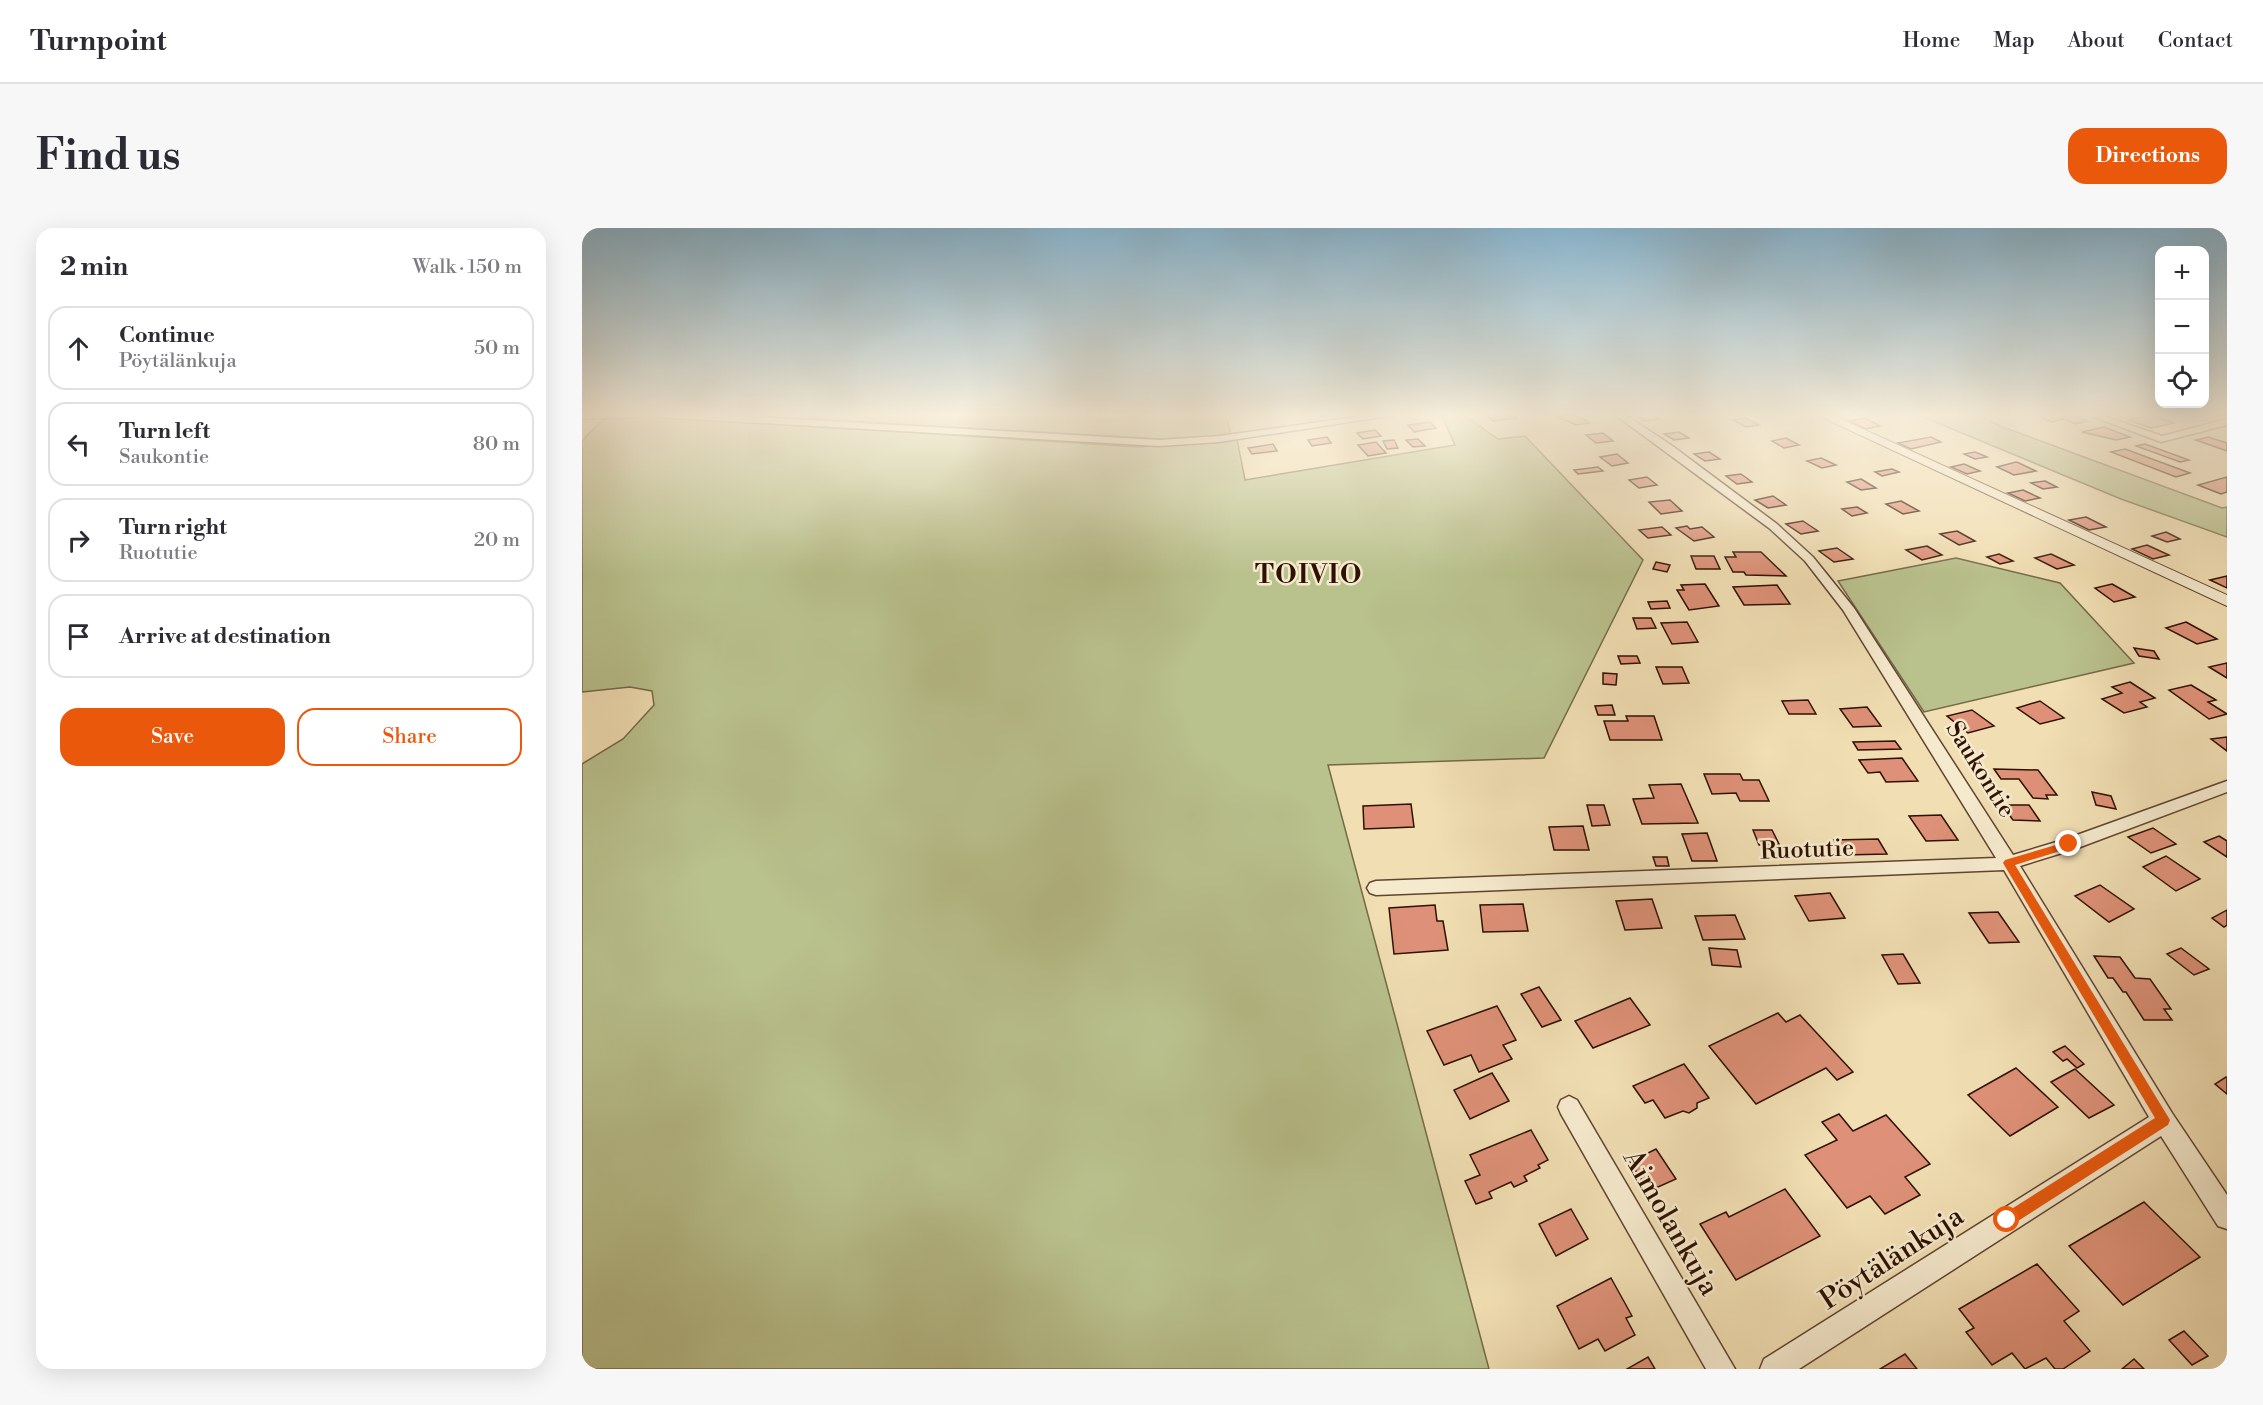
<!DOCTYPE html>
<meta charset="utf-8">
<style>
:root{--surface:#fff;--page:#f7f7f7;--text:#2b2b33;--muted:#7c7c81;--line:#e1e1e2;--accent:#ea580c}
body{margin:0;font-family:"Libre Bodoni",serif;background:var(--page);color:var(--text)}
.controls{position:absolute;right:18px;top:18px;display:grid;overflow:hidden;border-radius:12px;box-shadow:0 6px 24px #0002}
.controls button{width:54px;height:54px;display:grid;place-items:center;padding:0;border:0;border-bottom:2px solid var(--line);background:var(--surface);color:var(--text);font:30px sans-serif}
.stop{position:absolute;width:18px;height:18px;margin:-14px;border:4px solid #ea580c;border-radius:50%;background:#fff}
.stop.end{background:#ea580c;border-color:#fff;box-shadow:0 2px 6px #0008}
.list{margin:0;padding:0;list-style:none}
h2{display:flex;justify-content:space-between;align-items:center;height:78px;margin:0;padding:0 24px;font-size:26px}
h2 small{font-size:20px;font-weight:400;color:var(--muted)}
.list li{display:grid;grid-template-columns:39px 1fr auto;gap:18px;align-items:center;box-sizing:border-box;height:84px;margin:0 12px 12px;padding:0 12px;border:2px solid var(--line);border-radius:18px}
.list b{display:block;font-size:22px;white-space:nowrap}
.list p{margin:0;font-size:20px;white-space:nowrap;color:var(--muted)}
.list em{font-size:20px;font-style:normal;color:var(--muted)}
.actions{display:flex;gap:12px;padding:18px 24px}
.actions a{flex:1;padding:14px 0;border:2px solid var(--accent);border-radius:18px;text-align:center;font-size:21px;color:var(--accent)}
.actions .main{background:var(--accent);color:#fff}
.icon{flex:none;width:33px;height:33px;fill:none;stroke:currentColor;stroke-width:2;stroke-linecap:round;stroke-linejoin:round}
.map{position:relative;flex:none;width:1645px;height:1141px;overflow:hidden;border-radius:18px}
header{display:flex;align-items:center;gap:36px;box-sizing:border-box;height:84px;padding:0 30px;background:var(--surface);border-bottom:2px solid var(--line)}
header strong{font-size:28px}
nav{display:flex;gap:33px;margin-inline-start:auto;font-size:21px}
.intro{display:flex;align-items:center;justify-content:space-between;box-sizing:border-box;height:144px;padding:0 36px}
h1{margin:0;font-size:42px}
.button{padding:15px 27px;border-radius:18px;background:var(--accent);color:#fff;font-size:21px;font-weight:700}
main{display:flex;gap:36px;padding:0 36px}
aside{flex:1;background:var(--surface);border-radius:18px;box-shadow:0 6px 24px #0002}
.map>svg:first-child{display:block}
.green{fill:#b9c18d;stroke:#746947;stroke-width:1.5}
.building{fill:#de9178;stroke:#2e1101;stroke-width:1.5}
.lines{fill:none;stroke-linecap:round;stroke-linejoin:round}
.minor-casing{stroke:#5f442e;stroke-width:3}
.tertiary-casing{stroke:#5f442e;stroke-width:2}
.minor{fill:#f6eace;fill-rule:evenodd}
.tertiary{fill:#f6eace;fill-rule:evenodd}
.route{fill:#ea580c}
.labels{text-anchor:middle;stroke-width:5;stroke-linejoin:round;paint-order:stroke}
.street-label{font-size:24px;fill:#2e1101;stroke:#f6eace}
.far-district-label{font-size:26px;font-weight:bold;letter-spacing:1.5px;fill:#2e1101;stroke:#f6eace}
.near-street-label{font-size:28px;fill:#2e1101;stroke:#f6eace}
</style>
<header>
<strong>Turnpoint</strong>
<nav><a>Home</a><a>Map</a><a>About</a><a>Contact</a></nav>
</header>
<div class="intro"><h1>Find us</h1><a class="button">Directions</a></div>
<main>
<aside>
<h2>2 min<small>Walk · 150 m</small></h2>
<ul class="list">
<li><svg class="icon" aria-label="ahead" viewBox="0 0 24 24"><path d="M12 20V5M6 11l6-6 6 6"/></svg><div><b>Continue</b><p>Pöytälänkuja</p></div><em>50 m</em></li>
<li><svg class="icon" aria-label="left" viewBox="0 0 24 24"><path d="M17 20v-9H6M10 6l-5 5 5 5"/></svg><div><b>Turn left</b><p>Saukontie</p></div><em>80 m</em></li>
<li><svg class="icon" aria-label="right" viewBox="0 0 24 24"><path d="M7 20v-9h11M14 6l5 5-5 5"/></svg><div><b>Turn right</b><p>Ruotutie</p></div><em>20 m</em></li>
<li><svg class="icon" aria-label="arrive" viewBox="0 0 24 24"><path d="M6 21V4h12l-3 4 3 4H6"/></svg><div><b>Arrive at destination</b></div></li>
</ul>
<div class="actions"><a class="main">Save</a><a>Share</a></div>
</aside>
<div class="map">
<svg width="1645" height="1141" viewBox="0 0 1645 1141">
<rect width="100%" height="100%" fill="#f1deb3"/>
<filter id="stains"><feTurbulence type="fractalNoise" baseFrequency=".00333" numOctaves="4"/><feColorMatrix values="0 0 0 0 .2 0 0 0 0 .09 0 0 0 0 .02 0 0 0 .5 -.17"/></filter>
<radialGradient id="worn" r=".72"><stop offset=".6" stop-color="#630" stop-opacity="0"/><stop offset="1" stop-color="#630" stop-opacity=".3"/></radialGradient>
<!-- green -->
<g class="green">
<path d="M136,186H644L649,208L579,211Z"/>
<path d="M859,186H880L916,211L943,208L1061,332L962,530L746,537L907,1141H0V536L41,511L72,477L70,463L48,459L0,464V214C26,181 30,189 70,188L557,219L655,211L663,252L873,217Z"/>
<path d="M1334,186H1394L1418,198L1640,280L1645,279V309L1539,271Z"/>
<path d="M1374,330L1478,355L1552,435L1342,484L1256,353Z"/>
</g>
<!-- building -->
<g class="building">
<path d="M903,186H931L935,190L911,193Z"/>
<path d="M1069,186L1077,191L1062,193L1053,187Z"/>
<path d="M1470,186H1489L1506,193L1493,196L1481,191L1470,194L1458,189Z"/>
<path d="M989,187L997,188L1007,195L994,197L975,189Z"/>
<path d="M1569,187L1592,195L1569,200L1546,192Z"/>
<path d="M1163,190L1177,197L1164,199L1151,192Z"/>
<path d="M1283,190L1298,198L1283,201L1267,193Z"/>
<path d="M848,194L854,200L832,204L826,197Z"/>
<path d="M1522,199L1548,209L1534,212L1500,204Z"/>
<path d="M793,202L799,208L781,211L775,205Z"/>
<path d="M1097,204L1107,210L1092,212L1082,206Z"/>
<path d="M1021,205L1031,213L1014,215L1004,207Z"/>
<path d="M745,209L749,215L730,218L726,212Z"/>
<path d="M1349,209L1359,214L1329,221L1316,215Z"/>
<path d="M1626,209L1645,215V223L1614,212Z"/>
<path d="M1204,210L1217,217L1202,220L1190,213Z"/>
<path d="M836,211L843,218L831,219L824,212Z"/>
<path d="M812,212L816,220L805,221L801,213Z"/>
<path d="M794,214L804,225L786,228L776,217Z"/>
<path d="M691,216L695,223L670,226L666,220Z"/>
<path d="M1563,216L1607,232L1598,234L1554,218Z"/>
<path d="M1543,221L1608,245L1594,249L1529,224Z"/>
<path d="M1127,224L1138,231L1123,233L1112,226Z"/>
<path d="M1393,224L1405,229L1393,231L1382,226Z"/>
<path d="M1035,226L1046,235L1030,238L1018,229Z"/>
<path d="M1239,230L1254,237L1240,240L1225,233Z"/>
<path d="M1434,234L1437,235L1454,243L1432,247L1415,239Z"/>
<path d="M1382,236L1398,243L1385,246L1369,239Z"/>
<path d="M1016,239L1021,243L996,246L992,242Z"/>
<path d="M1310,241L1317,244L1300,248L1293,244Z"/>
<path d="M1159,246L1170,254L1155,256L1144,248Z"/>
<path d="M1065,249L1075,257L1057,260L1047,252Z"/>
<path d="M1645,249V264L1639,266L1616,257Z"/>
<path d="M1279,251L1294,260L1279,262L1265,254Z"/>
<path d="M1463,253L1475,259L1461,261L1449,255Z"/>
<path d="M1441,262L1458,270L1443,273L1426,265Z"/>
<path d="M1191,268L1204,277L1186,280L1173,272Z"/>
<path d="M1088,272L1100,283L1079,286L1067,274Z"/>
<path d="M1319,273L1337,283L1321,286L1304,276Z"/>
<path d="M1275,279L1285,285L1270,288L1260,281Z"/>
<path d="M1504,289L1524,299L1507,302L1487,292Z"/>
<path d="M1221,293L1236,303L1219,306L1204,296Z"/>
<path d="M1105,298L1108,301L1120,299L1132,309L1112,313L1094,300Z"/>
<path d="M1080,299L1089,307L1066,310L1057,302Z"/>
<path d="M1375,303L1393,313L1377,317L1358,306Z"/>
<path d="M1584,304L1598,311L1585,314L1570,308Z"/>
<path d="M1565,317L1587,327L1571,331L1550,321Z"/>
<path d="M1345,318L1360,327L1340,332L1324,322Z"/>
<path d="M1255,320L1271,331L1252,334L1237,323Z"/>
<path d="M1151,324H1179L1204,348L1164,347L1162,344H1151L1143,329H1154Z"/>
<path d="M1417,326L1431,333L1418,336L1405,329Z"/>
<path d="M1469,326L1492,337L1475,341L1453,330Z"/>
<path d="M1109,328H1132L1138,341H1114Z"/>
<path d="M1074,334L1088,337L1085,344L1071,341Z"/>
<path d="M1645,348V360L1628,352Z"/>
<path d="M1123,356L1137,378L1107,382L1095,362H1102L1099,357Z"/>
<path d="M1530,356L1553,369L1532,374L1513,360Z"/>
<path d="M1195,357L1208,376L1162,377L1151,359Z"/>
<path d="M1085,373L1088,380L1069,381L1066,374Z"/>
<path d="M1051,390H1069L1074,400L1055,401Z"/>
<path d="M1105,394L1116,414L1090,416L1079,395Z"/>
<path d="M1604,394L1635,411L1615,416L1584,400Z"/>
<path d="M1552,420L1572,423L1577,431L1557,428Z"/>
<path d="M1036,428H1055L1058,435L1039,436Z"/>
<path d="M1645,435V450L1627,439Z"/>
<path d="M1074,439H1100L1107,455L1081,456Z"/>
<path d="M1021,445L1035,446L1034,457L1021,456Z"/>
<path d="M1548,454L1573,470L1558,474L1565,479L1542,485L1520,471L1540,465L1530,459Z"/>
<path d="M1609,457L1634,472L1626,474L1645,486L1627,491L1587,462Z"/>
<path d="M1226,472L1234,486H1207L1200,473Z"/>
<path d="M1458,473L1482,490L1458,496L1435,480Z"/>
<path d="M1030,477L1033,487H1016L1013,478Z"/>
<path d="M1285,479L1299,498L1271,499L1258,481Z"/>
<path d="M1390,482L1412,498L1386,505L1365,488Z"/>
<path d="M1044,488H1072L1080,512H1028L1022,493H1046Z"/>
<path d="M1645,509V523L1629,511Z"/>
<path d="M1313,513L1319,521L1276,522L1271,514Z"/>
<path d="M1320,530L1336,553L1304,554L1298,544L1286,545L1277,532Z"/>
<path d="M1412,541L1456,542L1475,567H1464L1466,571L1451,570L1437,551H1419Z"/>
<path d="M1122,546H1158L1161,552H1177L1187,573H1158L1154,565L1130,566Z"/>
<path d="M1099,556L1116,595L1060,596L1051,571L1072,570L1067,557Z"/>
<path d="M1510,564L1529,568L1534,581L1514,577Z"/>
<path d="M829,576L832,599L782,601L781,578Z"/>
<path d="M1005,577H1022L1028,597L1010,598Z"/>
<path d="M1420,577H1447L1458,593L1431,592Z"/>
<path d="M1359,587L1376,612L1344,613L1327,588Z"/>
<path d="M1001,598L1007,622H972L967,599Z"/>
<path d="M1571,600L1594,616L1569,625L1546,609Z"/>
<path d="M1171,602H1190L1197,616L1177,617Z"/>
<path d="M1125,605L1135,633H1110L1100,606Z"/>
<path d="M1637,608L1645,613V629L1622,614Z"/>
<path d="M1296,611L1305,626L1261,627L1252,612Z"/>
<path d="M1584,628L1618,651L1594,663L1561,639Z"/>
<path d="M1071,629H1085L1087,638H1074Z"/>
<path d="M1518,657L1552,681L1527,694L1493,668Z"/>
<path d="M1248,665L1263,690L1227,693L1213,668Z"/>
<path d="M1070,671L1080,700L1043,702L1034,673Z"/>
<path d="M941,676L946,703L901,704L898,677Z"/>
<path d="M853,677L855,693H861L866,722L812,726L807,680Z"/>
<path d="M1645,682V697L1642,699L1630,690Z"/>
<path d="M1416,684L1437,714L1407,715L1387,685Z"/>
<path d="M1153,687L1163,711L1121,712L1113,688Z"/>
<path d="M1127,720L1155,722L1159,739L1130,737Z"/>
<path d="M1599,720L1627,741L1612,747L1585,726Z"/>
<path d="M1321,726L1338,755L1316,756L1300,727Z"/>
<path d="M1512,728L1538,729L1553,750L1568,751L1589,781H1582L1590,792H1562L1544,764H1541L1531,750H1526Z"/>
<path d="M957,759L979,792L960,799L939,766Z"/>
<path d="M1048,770L1068,797L1011,820L993,793Z"/>
<path d="M915,778L934,812L921,817L930,831L897,844L889,827L862,837L845,803Z"/>
<path d="M1196,785L1204,794L1218,787L1271,844L1255,852L1244,840L1174,876L1127,818Z"/>
<path d="M1483,818L1502,836L1495,840L1485,831L1481,833L1471,824Z"/>
<path d="M1102,836L1127,870L1115,875V880L1107,885L1101,883L1083,890L1071,872L1063,875L1051,858Z"/>
<path d="M1434,840L1476,879L1428,908L1386,867Z"/>
<path d="M1493,841L1532,877L1507,890L1469,854Z"/>
<path d="M910,845L927,873L888,891L872,862Z"/>
<path d="M1644,849L1645,850V866L1633,856Z"/>
<path d="M1257,886L1271,903L1304,887L1348,936L1323,949L1338,967L1303,986L1288,968L1265,980L1223,927L1255,912L1240,894Z"/>
<path d="M949,902L966,932L956,937L958,940L942,948L945,953L932,959L929,954L907,964L910,970L894,976L883,953L898,947L888,927Z"/>
<path d="M1074,921L1094,951L1067,963L1048,934Z"/>
<path d="M1203,961L1238,1008L1154,1052L1118,996L1144,984L1147,989Z"/>
<path d="M1562,974L1618,1029L1541,1077L1487,1018Z"/>
<path d="M989,981L1006,1011L974,1028L957,996Z"/>
<path d="M1455,1036L1497,1083L1482,1093L1508,1123L1481,1141H1473L1464,1130L1443,1141L1430,1125L1410,1137L1384,1104L1392,1100L1377,1081Z"/>
<path d="M1029,1050L1050,1088L1044,1090L1053,1107L1023,1123L1016,1111L997,1121L975,1078Z"/>
<path d="M1602,1103L1626,1128L1610,1137L1587,1112Z"/>
<path d="M1323,1126L1335,1141H1298Z"/>
<path d="M1066,1129L1073,1141H1045Z"/>
<path d="M1552,1131L1562,1141H1540Z"/>
</g>
<g class="lines">
<!-- minor casing -->
<g class="minor-casing">
<g id="minor">
<path d="M0,186H61L57,189L0,191Z"/>
<path d="M72,186H122L577,212L637,208L796,186H819L637,214L577,218L76,189Z"/>
<path d="M1032,186H1042L1089,217L1195,296L1231,329L1272,380L1431,627L1481,612L1645,553V564L1493,621L1438,638L1590,885L1645,967V1001L1636,998L1579,908L1217,1141H1178L1182,1131L1567,889L1422,642L794,667L788,665L785,660L788,655L794,653L1414,630L1261,382L1223,333L1187,300Z"/>
<path d="M1504,186H1516L1580,208L1645,191V197L1579,214Z"/>
<path d="M987,868L995,872L1153,1141H1124L979,886L976,879L979,872Z"/>
</g>
</g>
<!-- tertiary casing -->
<g class="tertiary-casing">
<path id="tertiary" d="M1233,186H1248L1645,367V378Z"/>
</g>
<!-- minor -->
<use href="#minor" class="minor"/>
<!-- tertiary -->
<use href="#tertiary" class="tertiary"/>
</g>
<!-- sky -->
<linearGradient id="sky" x2="0" y2="1"><stop stop-color="#89b7d2"/><stop offset="0.54" stop-color="#f9f0dd"/><stop offset="1" stop-color="#f9f0dd" stop-opacity="0"/></linearGradient>
<rect width="1645" height="346" fill="url(#sky)"/>
<!-- route -->
<path class="route" d="M1487,613L1493,616L1491,619L1433,637L1588,892L1586,897L1425,1000L1420,998L1418,992L1420,987L1573,890L1421,635L1423,632Z"/>
<g class="labels">
<!-- street labels -->
<g class="street-label">
<text transform="translate(1399 541) rotate(58)" y="8">Saukontie</text>
<text transform="translate(1225 621) rotate(-2)" y="8">Ruotutie</text>
</g>
<!-- far-district labels -->
<g class="far-district-label">
<text x="727" y="355">TOIVIO</text>
</g>
<!-- near-street labels -->
<g class="near-street-label">
<text transform="translate(1090 994) rotate(60)" y="10">Aimolankuja</text>
<text transform="translate(1309 1029) rotate(-33)" y="10">Pöytälänkuja</text>
</g>
</g>
<rect width="100%" height="100%" filter="url(#stains)"/>
<rect width="100%" height="100%" fill="url(#worn)"/>
</svg>
<div class="controls">
<button>+</button>
<button>−</button>
<button><svg class="icon" aria-label="locate" viewBox="0 0 24 24"><circle cx="12" cy="12" r="6"/><path d="M12 2v4M12 18v4M2 12h4M18 12h4"/></svg></button>
</div>
<div class="stop" style="left:1425px;top:992px"></div>
<div class="stop end" style="left:1487px;top:616px"></div>
</div>
</main>
